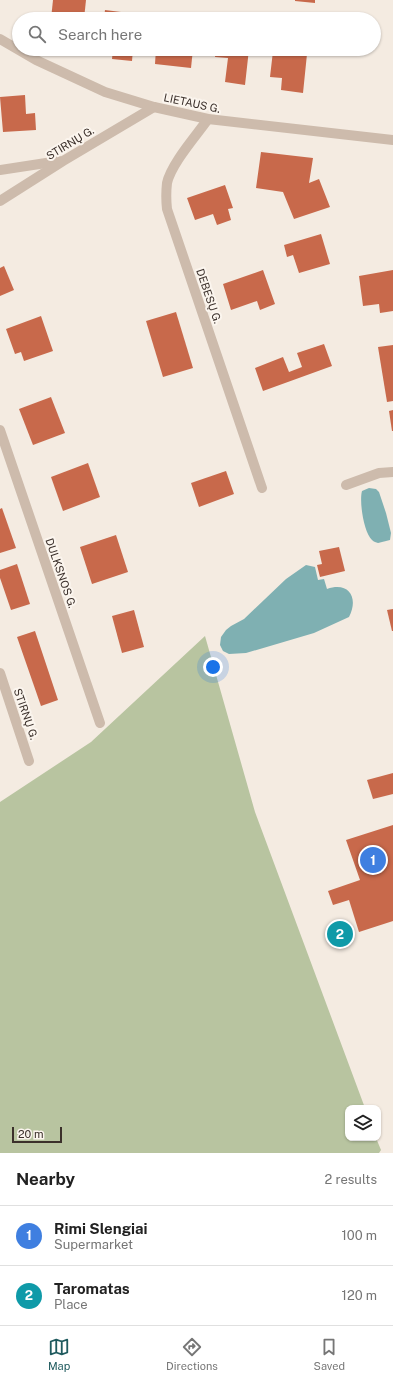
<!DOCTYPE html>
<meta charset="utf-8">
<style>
:root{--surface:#fff;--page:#f6f6f6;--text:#222;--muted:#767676;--line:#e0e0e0;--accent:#1f5a5e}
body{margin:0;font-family:"Public Sans",sans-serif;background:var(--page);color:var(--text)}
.controls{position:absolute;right:12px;bottom:12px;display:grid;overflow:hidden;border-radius:8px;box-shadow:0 1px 3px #0004}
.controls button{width:36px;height:36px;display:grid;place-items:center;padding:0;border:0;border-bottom:1px solid var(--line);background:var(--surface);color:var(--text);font:20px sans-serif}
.scale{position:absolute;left:12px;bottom:10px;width:50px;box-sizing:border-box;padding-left:4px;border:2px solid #3b302b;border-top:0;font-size:11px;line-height:14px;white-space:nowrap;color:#3b302b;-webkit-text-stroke:3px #fbf5ee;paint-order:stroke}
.you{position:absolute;left:213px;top:667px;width:14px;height:14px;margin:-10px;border:3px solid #fff;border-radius:50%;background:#1a73e8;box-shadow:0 0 0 6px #1a73e833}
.badge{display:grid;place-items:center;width:26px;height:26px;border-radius:50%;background:var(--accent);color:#fff;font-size:13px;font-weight:700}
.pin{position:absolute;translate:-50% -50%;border:2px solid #fff;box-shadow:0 1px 4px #0006}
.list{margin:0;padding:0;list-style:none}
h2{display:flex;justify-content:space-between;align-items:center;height:52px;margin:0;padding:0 16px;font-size:17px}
h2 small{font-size:13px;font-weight:400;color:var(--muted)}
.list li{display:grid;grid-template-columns:26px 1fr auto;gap:12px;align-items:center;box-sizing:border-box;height:60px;padding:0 16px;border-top:1px solid var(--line)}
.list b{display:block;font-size:15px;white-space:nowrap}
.list p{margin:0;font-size:13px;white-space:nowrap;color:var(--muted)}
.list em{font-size:13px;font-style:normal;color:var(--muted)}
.icon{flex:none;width:22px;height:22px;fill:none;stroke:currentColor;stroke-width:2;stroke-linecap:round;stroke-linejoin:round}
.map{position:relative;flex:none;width:393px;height:1153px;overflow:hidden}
.search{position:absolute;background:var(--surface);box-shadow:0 1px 3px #0004;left:12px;right:12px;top:12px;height:44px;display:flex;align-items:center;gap:10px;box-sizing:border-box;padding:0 14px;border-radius:22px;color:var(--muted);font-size:15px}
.sheet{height:172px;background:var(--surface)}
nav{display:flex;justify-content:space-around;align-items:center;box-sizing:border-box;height:56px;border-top:1px solid var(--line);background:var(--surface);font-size:11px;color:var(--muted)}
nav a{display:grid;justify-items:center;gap:2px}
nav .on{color:var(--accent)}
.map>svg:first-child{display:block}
.green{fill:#b8c4a0}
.water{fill:#7fb0b2}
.building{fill:#c8694b}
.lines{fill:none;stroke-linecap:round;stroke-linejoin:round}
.minor{stroke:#cdbbac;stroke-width:10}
.labels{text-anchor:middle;stroke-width:4;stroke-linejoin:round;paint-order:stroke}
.street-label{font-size:11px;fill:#3b302b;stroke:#fbf5ee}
</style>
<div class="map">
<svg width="393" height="1153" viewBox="0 0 393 1153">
<rect width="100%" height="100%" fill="#f4ebe1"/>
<!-- green -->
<path class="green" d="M205,636L255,812L365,1108H348V1138H376L381,1150L379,1153H0V802L91,742Z"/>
<!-- water -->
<g class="water">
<path d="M369,488L376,489L379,492L386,513L391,533L390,540L378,543C376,542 374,542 372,540C364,533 359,502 362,491Z"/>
<path d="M306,565L315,567L318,580L324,579L327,589C349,581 359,598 349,617L314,633L246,653L229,654L223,651L220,645L221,637L226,630L231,626L244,619L286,579Z"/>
</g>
<!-- building -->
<g class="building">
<path d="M53,0H86L84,19H51Z"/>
<path d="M295,0H315V3L295,1Z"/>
<path d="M105,10L137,14L136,19H104Z"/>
<path d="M113,49H133L132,61L112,59Z"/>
<path d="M156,49H193L191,68L155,64Z"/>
<path d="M216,49H249L245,85L225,82L228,58L215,57Z"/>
<path d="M273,51L307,54L303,93L281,90L282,78L270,77Z"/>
<path d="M25,95L26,114L35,113L36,130L3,132L0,97Z"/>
<path d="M261,152L313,158L309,183L319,179L330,207L294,219L283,192L256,188Z"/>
<path d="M225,185L233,208L228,209L231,220L217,225L213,214L195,220L187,198Z"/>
<path d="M321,234L330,264L299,273L293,255L287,257L284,245Z"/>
<path d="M4,266L14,290L0,296V268Z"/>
<path d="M263,270L275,304L260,310L257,301L231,310L223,284Z"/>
<path d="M393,270V311L380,313L379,304L363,306L359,276Z"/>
<path d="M176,312L193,368L163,377L146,321Z"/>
<path d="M41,316L53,351L24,361L21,352L15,354L6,329Z"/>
<path d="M324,344L332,366L263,391L255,368L283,357L289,372L302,367L297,353Z"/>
<path d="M393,345V401L387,402L378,347Z"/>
<path d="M51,397L65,433L33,445L19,409Z"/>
<path d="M393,410V431H392L389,411Z"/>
<path d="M88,463L100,497L63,511L51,477Z"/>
<path d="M226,471L234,494L199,507L191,483Z"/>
<path d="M2,508L16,548L0,553V509Z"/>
<path d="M116,535L128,572L92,584L80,547Z"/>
<path d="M339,547L345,571L320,577L317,565L322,564L319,551Z"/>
<path d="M17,564L30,604L11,610L0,578V570Z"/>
<path d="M393,609V631H392L387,610Z"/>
<path d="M134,610L144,647L122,653L112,616Z"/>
<path d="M35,631L58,700L41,706L17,637Z"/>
<path d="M393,773V794L373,799L367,780Z"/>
<path d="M393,825V921L359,932L349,900L333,905L328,891L360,880L346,840Z"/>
<path d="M346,925L350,937L333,943L329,931Z"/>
</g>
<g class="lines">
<!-- minor -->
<g class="minor">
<path d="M0,39L36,60L105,92L154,107L208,119L393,140"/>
<path d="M208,119C196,136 171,164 167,183C166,192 166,200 167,209L262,488"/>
<path d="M0,170L59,161"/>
<path d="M0,201L63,161L154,107"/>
<path d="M0,430L100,723"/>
<path d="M346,485L379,473L393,472"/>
<path d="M0,673L29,761"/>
</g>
</g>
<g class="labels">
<!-- street labels -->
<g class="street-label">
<text transform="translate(192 103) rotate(12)" y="4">LIETAUS G.</text>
<text transform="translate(70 143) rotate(-31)" y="4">STIRNŲ G.</text>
<text transform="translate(209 296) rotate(71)" y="4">DEBESŲ G.</text>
<text transform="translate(61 573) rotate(71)" y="4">DULKSNOS G.</text>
<text transform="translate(26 714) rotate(71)" y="4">STIRNŲ G.</text>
</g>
</g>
</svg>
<div class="controls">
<button><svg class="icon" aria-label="layers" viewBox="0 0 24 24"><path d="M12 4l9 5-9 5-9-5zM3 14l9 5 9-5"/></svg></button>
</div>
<div class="scale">20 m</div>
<div class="you"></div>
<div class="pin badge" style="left:373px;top:860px;background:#3f7fe0">1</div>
<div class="pin badge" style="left:340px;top:934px;background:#0f9aa8">2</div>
<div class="search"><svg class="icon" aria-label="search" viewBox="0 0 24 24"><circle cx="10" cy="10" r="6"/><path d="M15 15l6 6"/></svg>Search here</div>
</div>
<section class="sheet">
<h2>Nearby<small>2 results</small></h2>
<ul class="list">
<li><span class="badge" style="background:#3f7fe0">1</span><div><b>Rimi Slengiai</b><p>Supermarket</p></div><em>100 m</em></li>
<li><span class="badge" style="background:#0f9aa8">2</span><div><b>Taromatas</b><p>Place</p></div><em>120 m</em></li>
</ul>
</section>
<nav>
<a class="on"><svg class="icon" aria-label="map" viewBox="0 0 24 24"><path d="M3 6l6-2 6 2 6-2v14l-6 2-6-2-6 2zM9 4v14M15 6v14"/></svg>Map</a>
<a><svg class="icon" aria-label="directions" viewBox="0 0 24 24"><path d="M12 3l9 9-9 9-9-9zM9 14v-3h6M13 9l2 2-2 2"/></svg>Directions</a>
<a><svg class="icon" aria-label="saved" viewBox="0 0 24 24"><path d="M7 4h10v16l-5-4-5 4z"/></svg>Saved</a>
</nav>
